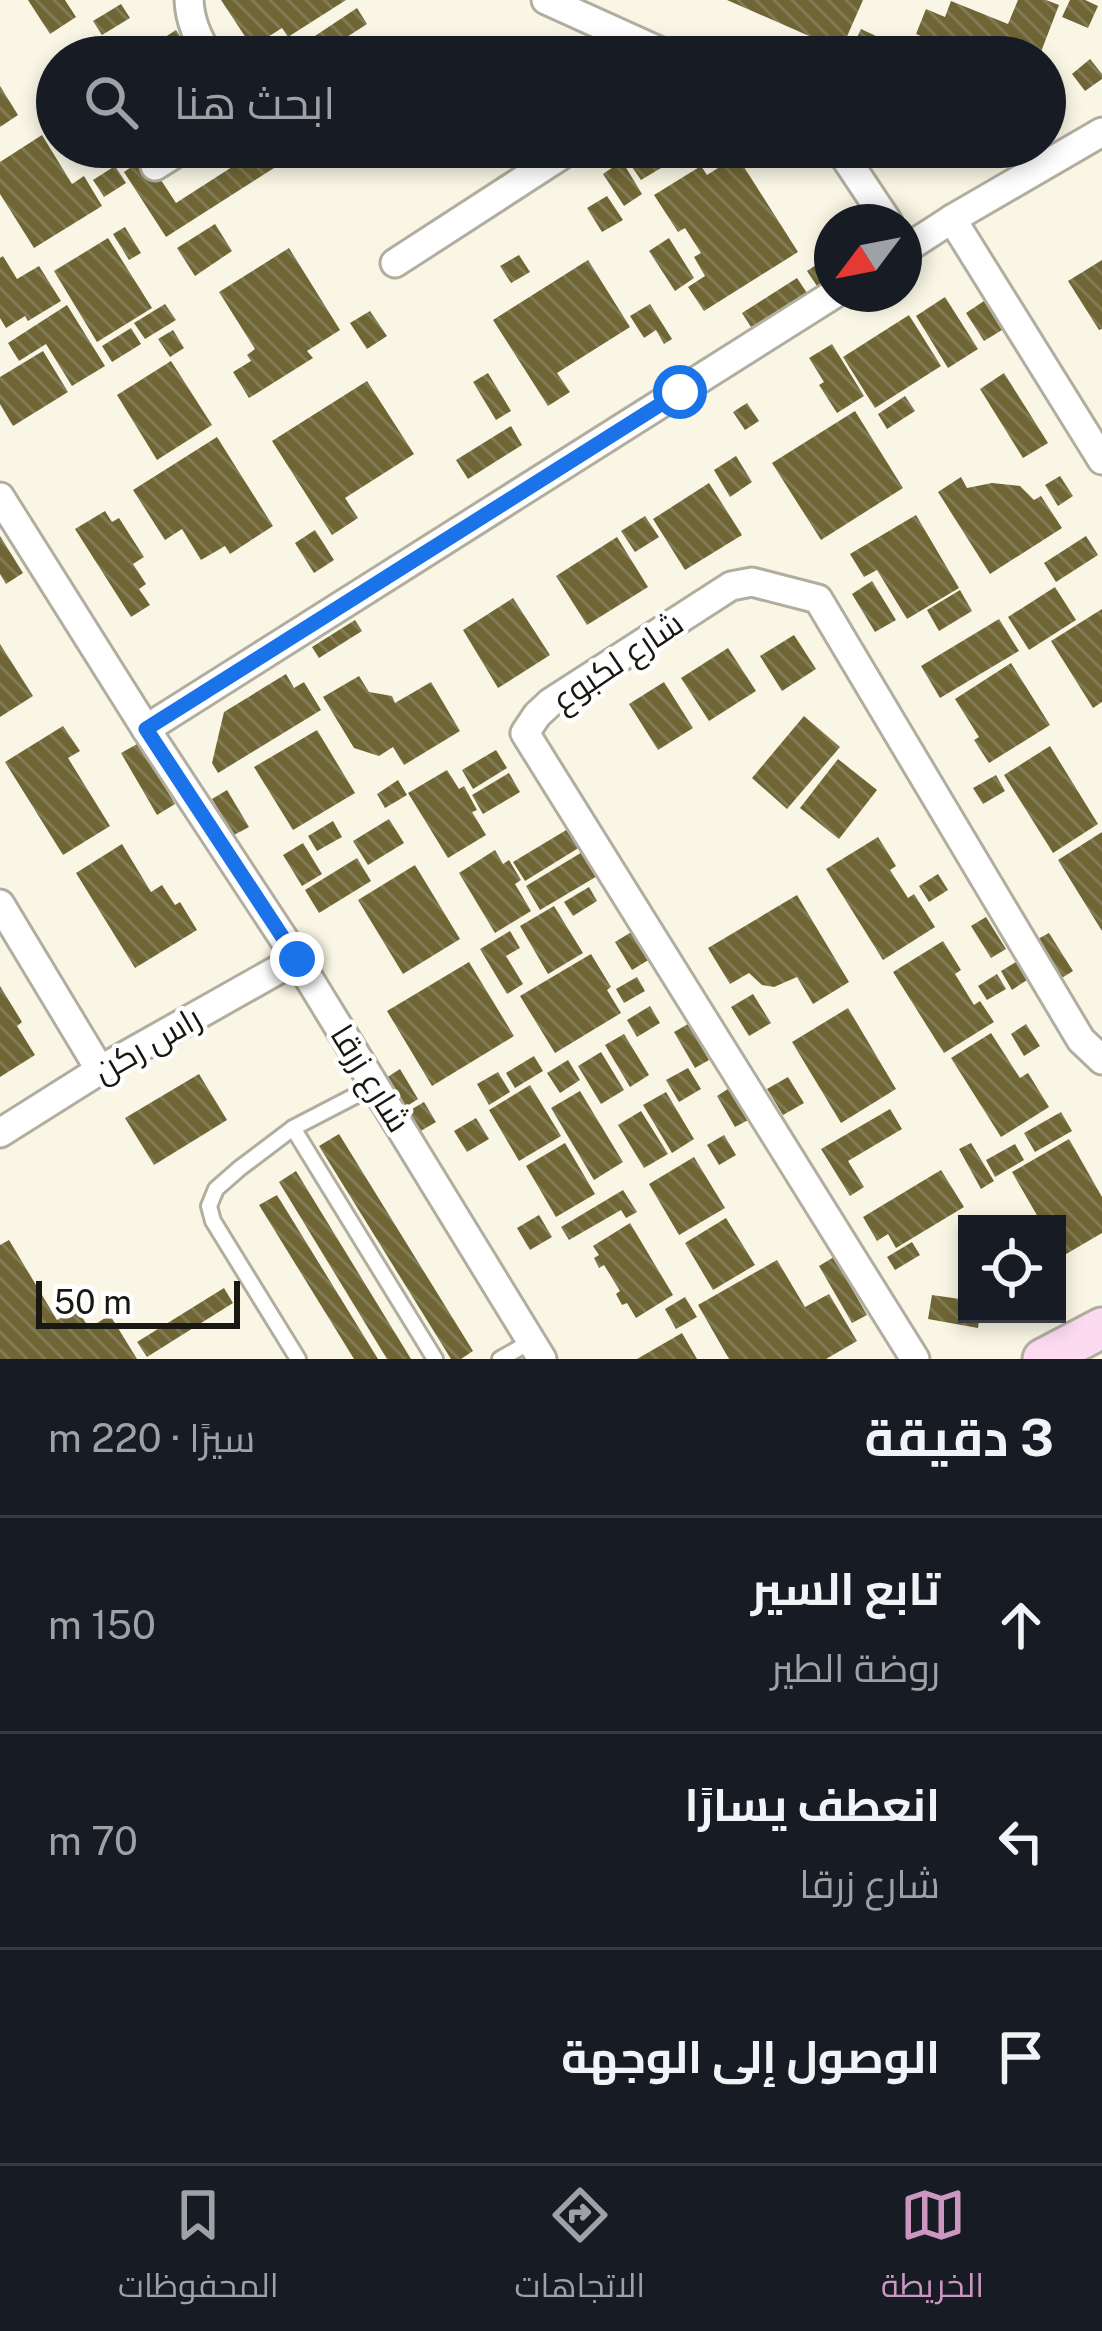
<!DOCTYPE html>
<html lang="ar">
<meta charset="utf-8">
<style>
:root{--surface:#171b24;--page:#20242c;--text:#f1f3f6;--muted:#9ea1a6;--line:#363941;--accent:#cb96c0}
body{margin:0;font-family:"Public Sans",Cairo,sans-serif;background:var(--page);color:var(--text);direction:rtl}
.controls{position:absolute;right:36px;bottom:36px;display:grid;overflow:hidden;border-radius:0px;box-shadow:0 6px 18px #0003}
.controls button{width:108px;height:108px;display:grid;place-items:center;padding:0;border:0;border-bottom:3px solid var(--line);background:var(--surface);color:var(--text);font:60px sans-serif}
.compass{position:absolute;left:814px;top:204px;width:108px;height:108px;border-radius:50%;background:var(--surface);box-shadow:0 6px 18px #0003;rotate:238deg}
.scale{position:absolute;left:36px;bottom:30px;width:204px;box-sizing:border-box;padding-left:12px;border:6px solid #181711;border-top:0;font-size:33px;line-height:42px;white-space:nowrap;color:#181711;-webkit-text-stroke:9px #fff;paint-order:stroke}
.stop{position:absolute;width:36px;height:36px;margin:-27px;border:9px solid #1a73e8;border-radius:50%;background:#fff}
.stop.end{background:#1a73e8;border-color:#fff;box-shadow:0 3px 12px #0008}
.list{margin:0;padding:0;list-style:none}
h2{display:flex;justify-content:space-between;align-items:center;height:156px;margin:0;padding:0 48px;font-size:51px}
h2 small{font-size:39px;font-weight:400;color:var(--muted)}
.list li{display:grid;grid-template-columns:78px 1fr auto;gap:36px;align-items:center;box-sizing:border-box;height:216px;padding:0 48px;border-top:3px solid var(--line)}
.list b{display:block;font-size:45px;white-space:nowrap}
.list p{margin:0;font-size:39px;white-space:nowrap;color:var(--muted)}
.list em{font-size:39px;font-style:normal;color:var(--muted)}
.icon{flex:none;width:66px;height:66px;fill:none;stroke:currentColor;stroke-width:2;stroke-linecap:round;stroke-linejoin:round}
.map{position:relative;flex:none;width:1102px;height:1359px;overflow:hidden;direction:ltr}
.search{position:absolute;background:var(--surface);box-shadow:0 6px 18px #0003;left:36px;right:36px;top:36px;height:132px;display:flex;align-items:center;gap:30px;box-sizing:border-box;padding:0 42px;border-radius:66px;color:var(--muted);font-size:45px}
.sheet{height:804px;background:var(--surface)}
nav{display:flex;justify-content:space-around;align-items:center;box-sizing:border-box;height:168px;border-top:3px solid var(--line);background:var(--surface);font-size:33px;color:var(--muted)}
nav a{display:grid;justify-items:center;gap:6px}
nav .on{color:var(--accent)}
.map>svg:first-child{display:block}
.building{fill:url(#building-back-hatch)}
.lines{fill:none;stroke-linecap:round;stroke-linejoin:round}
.lane-casing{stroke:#b1ae9f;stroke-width:20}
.street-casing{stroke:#b1ae9f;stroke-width:33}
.secondary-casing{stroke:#b1ae9f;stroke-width:45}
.lane{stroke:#fff;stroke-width:14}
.street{stroke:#fff;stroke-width:27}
.secondary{stroke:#fcdaf0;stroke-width:39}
.route{stroke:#1a73e8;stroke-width:15}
.labels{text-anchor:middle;stroke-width:9;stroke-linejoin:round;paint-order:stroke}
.street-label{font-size:33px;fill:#181711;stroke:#fff}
</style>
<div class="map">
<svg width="1102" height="1359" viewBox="0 0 1102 1359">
<defs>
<pattern id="building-back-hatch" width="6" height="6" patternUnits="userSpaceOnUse" patternTransform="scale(3)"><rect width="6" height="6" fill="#706635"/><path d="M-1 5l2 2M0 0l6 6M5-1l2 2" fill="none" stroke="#827b56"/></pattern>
</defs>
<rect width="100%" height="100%" fill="#f9f6e5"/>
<!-- building -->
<g class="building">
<path d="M28,0H65L76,17L50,34Z"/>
<path d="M221,0H346L288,37L282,28L252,47Z"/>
<path d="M727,0H863L841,50Z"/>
<path d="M1018,0H1046L1059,5L1039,57H917L925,38L916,34L926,9L945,17L951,1L1008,24Z"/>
<path d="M1070,0H1085L1098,6L1088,28L1062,17Z"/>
<path d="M121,4L130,18L102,35L93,21Z"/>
<path d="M357,8L367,24L319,55L309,40Z"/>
<path d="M861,29L893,44L887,57H848Z"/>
<path d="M176,30L193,57H165L156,43Z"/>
<path d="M1090,59L1102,74V79L1085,91L1072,74Z"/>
<path d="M0,86L18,115L0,127Z"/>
<path d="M42,135L72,184L84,176L102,206L34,248L0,194V162Z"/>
<path d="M239,147H291L296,154L166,237L124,172L146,157L176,203L246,158Z"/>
<path d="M657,147H682L686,153L641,180L630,164Z"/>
<path d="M737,156L798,252L704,311L688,287L705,276L694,257L701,253L685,228L678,232L654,195L701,166L707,175Z"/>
<path d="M622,161L642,194L624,206L603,174Z"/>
<path d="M115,166L126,183L104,197L93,180Z"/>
<path d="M607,196L623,220L602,232L587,208Z"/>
<path d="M215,224L232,251L195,276L177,248Z"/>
<path d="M125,227L141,253L129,260L113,234Z"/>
<path d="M108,238L152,308L97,342L54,271Z"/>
<path d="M669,238L694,278L675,291L649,251Z"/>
<path d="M289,248L340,330L307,351L313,358L249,398L233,372L251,361L247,355L255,349L219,292Z"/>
<path d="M519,255L530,272L511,283L500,266Z"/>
<path d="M3,256L17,279L39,266L61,301L28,321L25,316L6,328L0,318V258Z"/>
<path d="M828,257L832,263V281L819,289L807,271Z"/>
<path d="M588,260L630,327L557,373L570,392L548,406L493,320Z"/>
<path d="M1102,260V329L1099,330L1068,281Z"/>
<path d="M797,278L807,293L751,327L742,313Z"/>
<path d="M945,297L978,349L948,368L916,316Z"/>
<path d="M984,301L1002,330L984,341L966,313Z"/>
<path d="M165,304L176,320L145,339L134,323Z"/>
<path d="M650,304L672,339L664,344L656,330L644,338L630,316Z"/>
<path d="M67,305L105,366L72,386L46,344L19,361L8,343Z"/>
<path d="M370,311L387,336L367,349L350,323Z"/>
<path d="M909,315L941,366L875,408L843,357Z"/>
<path d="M131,328L141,344L112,362L102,346Z"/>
<path d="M173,330L184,348L170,357L158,339Z"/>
<path d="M832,344L864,396L837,413L819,385L824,382L809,358Z"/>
<path d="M43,351L68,392L13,426L0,404V377Z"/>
<path d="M171,361L212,425L157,460L117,395Z"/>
<path d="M488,373L511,411L496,420L473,382Z"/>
<path d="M1004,373L1048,443L1023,458L980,389Z"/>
<path d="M367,381L414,454L345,498L358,518L332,535L272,441Z"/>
<path d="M905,396L915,411L887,429L878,414Z"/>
<path d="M747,403L759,421L745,430L733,412Z"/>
<path d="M855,411L903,488L821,540L772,463Z"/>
<path d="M511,426L522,445L468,479L456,460Z"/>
<path d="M217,437L273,526L230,554L225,546L201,560L182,529L165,540L133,490Z"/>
<path d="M736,456L752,482L730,497L714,470Z"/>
<path d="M1060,476L1073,496L1058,506L1045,485Z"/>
<path d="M961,477L967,488L992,483L1020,486L1034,500L1041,496L1062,528L990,574L938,492Z"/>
<path d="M709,483L742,535L685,570L653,519Z"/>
<path d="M105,511L112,522L119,518L144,557L133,564L146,584L139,589L150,605L131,617L75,529Z"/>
<path d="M916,515L959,588L907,619L877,570L864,577L850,554Z"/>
<path d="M645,516L659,537L635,552L621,531Z"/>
<path d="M315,530L334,560L314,573L295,543Z"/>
<path d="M0,536L23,573L6,584L0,574Z"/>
<path d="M1086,536L1098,555L1056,582L1044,563Z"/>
<path d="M617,537L648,587L587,625L556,576Z"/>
<path d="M872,581L896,620L875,632L852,594Z"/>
<path d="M1055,587L1076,620L1029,650L1008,617Z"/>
<path d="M960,590L972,611L939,631L927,610Z"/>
<path d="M513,598L550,655L498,688L463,630Z"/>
<path d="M1102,609V702L1093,708L1051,641Z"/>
<path d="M999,619L1019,651L940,698L921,666Z"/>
<path d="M355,620L362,631L319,658L312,647Z"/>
<path d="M794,635L816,669L782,691L760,656Z"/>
<path d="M0,644L33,696L0,717Z"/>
<path d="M728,648L756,691L709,721L681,678Z"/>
<path d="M1011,663L1050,725L989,763L974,740L979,737L955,699Z"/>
<path d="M286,674L294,688L304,682L321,710L218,773L212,763L224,712Z"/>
<path d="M359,676L369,692L392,696L395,703L431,682L460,731L404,765L393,747L379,756L354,748L323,697Z"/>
<path d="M664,682L693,728L658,750L629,704Z"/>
<path d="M804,716L840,747L787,809L752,778Z"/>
<path d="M63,726L80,751L68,758L110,826L63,855L5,762Z"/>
<path d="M317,730L355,793L293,830L254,767Z"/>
<path d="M139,743L175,804L157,815L121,753Z"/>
<path d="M1050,746L1098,824L1053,853L1004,775Z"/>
<path d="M496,750L507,768L473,789L462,770Z"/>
<path d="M838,759L877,790L839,839L800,808Z"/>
<path d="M447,770L459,789L464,786L477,810L472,812L486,835L448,858L408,793Z"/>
<path d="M509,773L520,792L483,814L472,795Z"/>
<path d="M996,775L1005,791L983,804L973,788Z"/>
<path d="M398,780L407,795L385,808L377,794Z"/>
<path d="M227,790L249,827L234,835L212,799Z"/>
<path d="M389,819L404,843L368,865L353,841Z"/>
<path d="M333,821L342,837L317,851L308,836Z"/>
<path d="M568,829L580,847L525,881L513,862Z"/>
<path d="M1102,832V931L1058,860Z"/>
<path d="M878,837L896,866L890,870L908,898L914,894L935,927L883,960L826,869Z"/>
<path d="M303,843L322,874L302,886L283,855Z"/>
<path d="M122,844L151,892L162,885L175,905L180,902L197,930L135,968L76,873Z"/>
<path d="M495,850L503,864L509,860L521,880L515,884L531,911L495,933L459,873Z"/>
<path d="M584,851L599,875L540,910L526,886Z"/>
<path d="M357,858L371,881L319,913L305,890Z"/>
<path d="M415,865L460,939L403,974L358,900Z"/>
<path d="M938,874L948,890L929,902L919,886Z"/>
<path d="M589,887L597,901L573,916L564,902Z"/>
<path d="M797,895L849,982L813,1004L797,977L774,987L762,985L749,973L730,984L708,948Z"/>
<path d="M554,906L583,953L548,974L520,926Z"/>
<path d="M986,917L1006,949L991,958L971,926Z"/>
<path d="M510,931L520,948L506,956L523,984L507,994L480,949Z"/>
<path d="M633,931L650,959L632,970L615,942Z"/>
<path d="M1049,933L1073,971L1060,979L1036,940Z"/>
<path d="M943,941L961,970L955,974L974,1005L980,1001L994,1022L944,1053L893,972Z"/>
<path d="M591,954L611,987L607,990L621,1013L555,1053L520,996Z"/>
<path d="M469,962L514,1036L432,1086L387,1011Z"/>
<path d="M1016,962L1027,980L1012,990L1001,971Z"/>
<path d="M997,974L1006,989L987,1000L978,986Z"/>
<path d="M637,977L645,991L624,1003L616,989Z"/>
<path d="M0,986L22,1022L17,1026L35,1055L0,1077Z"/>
<path d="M753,994L771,1023L749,1036L731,1007Z"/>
<path d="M650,1006L660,1023L637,1037L627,1020Z"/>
<path d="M848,1008L896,1089L841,1123L792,1042Z"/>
<path d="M688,1024L709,1060L695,1068L674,1032Z"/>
<path d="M1026,1024L1040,1046L1024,1056L1011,1034Z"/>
<path d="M991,1033L1020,1078L1028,1073L1049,1107L1001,1137L951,1058Z"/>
<path d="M624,1034L649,1075L630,1087L605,1045Z"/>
<path d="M601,1052L624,1090L601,1104L578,1066Z"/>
<path d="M534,1056L543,1071L515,1088L506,1073Z"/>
<path d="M568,1060L580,1080L560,1093L547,1073Z"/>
<path d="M688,1068L701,1089L679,1102L666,1080Z"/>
<path d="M400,1069L418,1099L404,1108L386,1078Z"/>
<path d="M498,1072L510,1092L489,1105L477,1084Z"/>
<path d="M199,1074L227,1120L154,1165L125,1118Z"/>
<path d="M788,1077L804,1103L783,1115L767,1089Z"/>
<path d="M530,1085L561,1136L519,1161L489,1110Z"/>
<path d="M731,1087L750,1119L735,1127L717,1096Z"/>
<path d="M580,1091L623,1162L594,1180L551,1108Z"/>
<path d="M666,1092L694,1139L672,1153L643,1105Z"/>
<path d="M424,1102L436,1122L419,1132L407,1112Z"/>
<path d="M890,1109L902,1129L848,1161L864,1187L850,1196L821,1149Z"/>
<path d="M641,1111L668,1154L644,1168L618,1125Z"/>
<path d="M1061,1112L1072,1131L1035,1152L1024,1133Z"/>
<path d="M476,1118L489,1139L467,1152L454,1131Z"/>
<path d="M339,1134L473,1351L461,1359H451L319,1146Z"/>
<path d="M724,1135L736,1155L719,1165L707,1145Z"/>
<path d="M1069,1139L1102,1197V1233L1061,1257L1057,1250V1224H1042L1012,1172Z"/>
<path d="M565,1143L595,1194L556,1217L526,1166Z"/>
<path d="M971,1143L994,1181L981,1189L959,1149Z"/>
<path d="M1015,1144L1024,1160L995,1177L986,1160Z"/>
<path d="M694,1157L725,1208L679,1235L649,1184Z"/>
<path d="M941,1170L964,1207L896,1248L888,1234L877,1241L863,1217Z"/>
<path d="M296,1171L411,1359H387L279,1182Z"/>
<path d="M623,1190L637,1212L626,1218L621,1210L569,1240L561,1227Z"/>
<path d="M277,1195L378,1359H354L259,1205Z"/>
<path d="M539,1215L552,1237L530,1250L517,1228Z"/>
<path d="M726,1218L755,1265L713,1290L685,1243Z"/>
<path d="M630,1223L673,1295L636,1318L627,1303L622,1305L616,1294L620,1291L604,1265L599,1268L594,1258L599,1255L593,1246Z"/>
<path d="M9,1240L57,1320L77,1309L89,1328L110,1315L137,1359H0V1245Z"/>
<path d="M912,1242L920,1255L895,1270L887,1257Z"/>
<path d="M834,1257L867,1315L852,1323L819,1266Z"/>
<path d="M777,1260L805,1307L829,1294L857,1341L826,1359H729L698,1305Z"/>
<path d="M224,1288L233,1303L147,1357L137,1342Z"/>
<path d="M932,1295L967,1300V1314H980L978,1328L928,1319Z"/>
<path d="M685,1297L697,1317L676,1329L665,1309Z"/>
<path d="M682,1333L697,1359H637Z"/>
</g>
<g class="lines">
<!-- lane casing -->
<g class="lane-casing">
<g id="lane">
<path d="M293,1128L435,1359"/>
<path d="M298,1359L213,1221L209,1206L216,1189L240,1168L293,1128L376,1085"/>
<path d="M500,1359L532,1341"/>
</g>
</g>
<!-- street casing -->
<g class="street-casing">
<g id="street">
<path d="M189,0C190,22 198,38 209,57"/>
<path d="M546,0L672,57"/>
<path d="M838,147L888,222"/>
<path d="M155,166L185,147"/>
<path d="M952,219L1102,460"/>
<path d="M904,250L952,219L1102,132"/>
<path d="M395,263L574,147"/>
<path d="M0,497L146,729L297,959L542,1359"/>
<path d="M146,729L834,294"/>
<path d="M0,904L100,1070"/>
<path d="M0,1133L100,1070L297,959"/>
<path d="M915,1359L525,733L537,715L551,702L731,586L752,582L818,599L1081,1040L1102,1060"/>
</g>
</g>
<!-- secondary casing -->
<g class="secondary-casing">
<path id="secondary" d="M1043,1359L1102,1328"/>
</g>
<!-- lane -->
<use href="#lane" class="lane"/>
<!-- street -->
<use href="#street" class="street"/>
<!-- secondary -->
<use href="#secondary" class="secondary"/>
</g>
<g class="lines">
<!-- route -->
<path class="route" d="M297,959L146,729L680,392"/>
</g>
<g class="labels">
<!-- street labels -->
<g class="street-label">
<text transform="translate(617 661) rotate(-34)" y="12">شارع لكبوع</text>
<text transform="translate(147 1044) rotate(-30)" y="12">راس ركن</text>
<text transform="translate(371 1078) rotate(58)" y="12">شارع زرقا</text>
</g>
</g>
</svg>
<div class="controls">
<button><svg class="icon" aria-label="locate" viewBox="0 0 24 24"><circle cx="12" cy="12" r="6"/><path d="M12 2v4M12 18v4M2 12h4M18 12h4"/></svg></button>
</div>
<svg class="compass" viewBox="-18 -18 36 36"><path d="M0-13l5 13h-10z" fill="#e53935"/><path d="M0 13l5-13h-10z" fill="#9ea1a6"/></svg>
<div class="scale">50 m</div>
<div class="stop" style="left:680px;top:392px"></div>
<div class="stop end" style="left:297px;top:959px"></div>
<div class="search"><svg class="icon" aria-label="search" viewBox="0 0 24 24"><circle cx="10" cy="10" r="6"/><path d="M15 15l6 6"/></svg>ابحث هنا</div>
</div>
<section class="sheet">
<h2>3 دقيقة<small>سيرًا · 220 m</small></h2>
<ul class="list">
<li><svg class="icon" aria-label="ahead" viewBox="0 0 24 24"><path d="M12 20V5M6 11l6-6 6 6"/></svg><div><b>تابع السير</b><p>روضة الطير</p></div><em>150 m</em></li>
<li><svg class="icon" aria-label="left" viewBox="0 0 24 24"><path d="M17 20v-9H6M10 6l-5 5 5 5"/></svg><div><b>انعطف يسارًا</b><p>شارع زرقا</p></div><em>70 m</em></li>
<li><svg class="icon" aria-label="arrive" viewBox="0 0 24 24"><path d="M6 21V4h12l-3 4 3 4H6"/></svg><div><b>الوصول إلى الوجهة</b></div></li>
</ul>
</section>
<nav>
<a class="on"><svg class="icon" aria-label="map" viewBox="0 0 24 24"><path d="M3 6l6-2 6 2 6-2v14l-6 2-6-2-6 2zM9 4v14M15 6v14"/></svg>الخريطة</a>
<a><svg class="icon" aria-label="directions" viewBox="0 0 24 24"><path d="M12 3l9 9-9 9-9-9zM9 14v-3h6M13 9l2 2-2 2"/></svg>الاتجاهات</a>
<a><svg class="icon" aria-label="saved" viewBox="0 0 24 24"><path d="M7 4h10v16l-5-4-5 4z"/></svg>المحفوظات</a>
</nav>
